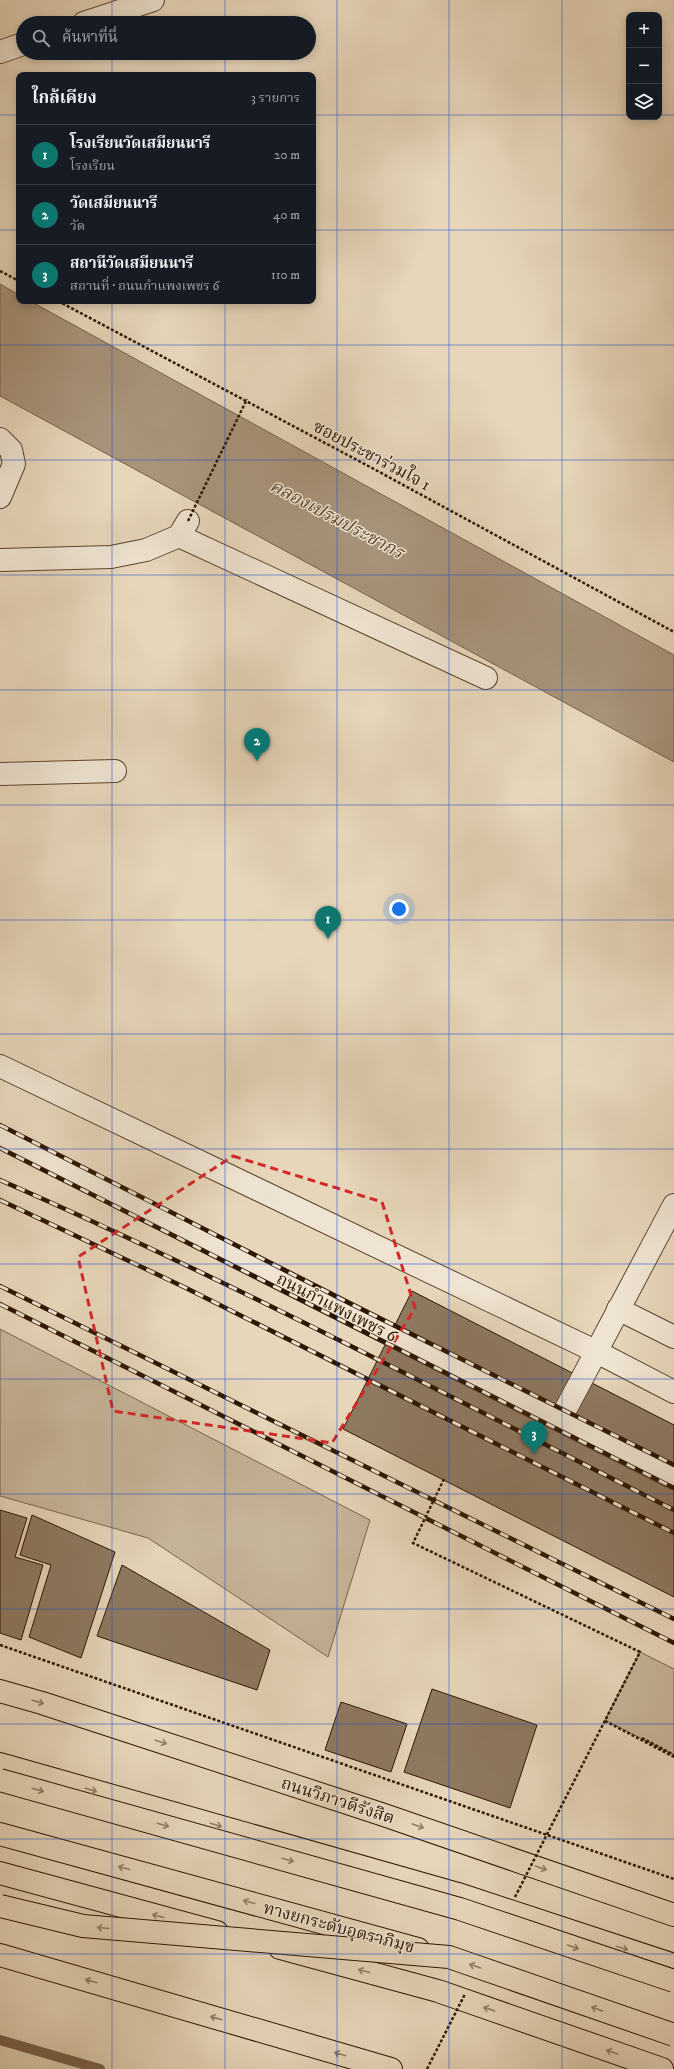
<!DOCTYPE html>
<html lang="th">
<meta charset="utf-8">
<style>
:root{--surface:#171b24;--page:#20242c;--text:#f1f3f6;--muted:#9ea1a6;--line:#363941;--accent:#0f766e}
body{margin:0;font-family:"IM FELL DW Pica","Noto Serif Thai",serif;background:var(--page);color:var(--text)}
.controls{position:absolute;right:12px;top:12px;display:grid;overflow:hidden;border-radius:8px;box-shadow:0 2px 10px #0003}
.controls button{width:36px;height:36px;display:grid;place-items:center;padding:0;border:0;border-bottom:1px solid var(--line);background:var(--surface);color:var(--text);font:20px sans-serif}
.you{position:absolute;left:399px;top:909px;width:14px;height:14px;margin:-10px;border:3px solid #fff;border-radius:50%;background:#1a73e8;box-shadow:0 0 0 6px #1a73e833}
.badge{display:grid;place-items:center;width:26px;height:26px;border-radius:50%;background:var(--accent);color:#fff;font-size:13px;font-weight:700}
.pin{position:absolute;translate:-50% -33px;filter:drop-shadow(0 1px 2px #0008)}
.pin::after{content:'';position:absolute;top:21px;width:14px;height:12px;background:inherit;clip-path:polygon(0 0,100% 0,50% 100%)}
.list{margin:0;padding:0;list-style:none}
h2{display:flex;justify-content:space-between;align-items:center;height:52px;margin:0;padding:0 16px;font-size:17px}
h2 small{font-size:13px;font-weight:400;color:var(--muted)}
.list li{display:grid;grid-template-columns:26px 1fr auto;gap:12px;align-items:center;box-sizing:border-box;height:60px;padding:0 16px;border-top:1px solid var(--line)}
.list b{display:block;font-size:15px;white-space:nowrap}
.list p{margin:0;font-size:13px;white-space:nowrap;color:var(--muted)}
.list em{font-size:13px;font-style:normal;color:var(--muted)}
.icon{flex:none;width:22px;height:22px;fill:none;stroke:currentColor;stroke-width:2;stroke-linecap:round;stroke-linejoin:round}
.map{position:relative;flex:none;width:674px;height:2069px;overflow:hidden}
.search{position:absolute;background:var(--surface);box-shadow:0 2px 10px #0003;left:16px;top:16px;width:300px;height:44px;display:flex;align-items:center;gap:10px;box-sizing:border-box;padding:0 14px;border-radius:22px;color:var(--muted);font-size:15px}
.panel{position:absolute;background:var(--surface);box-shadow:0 2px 10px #0003;left:16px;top:72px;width:300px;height:232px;border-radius:8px}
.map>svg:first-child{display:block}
.green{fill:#c7b59a;stroke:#7a654d}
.water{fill:#a8947b;stroke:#77614a}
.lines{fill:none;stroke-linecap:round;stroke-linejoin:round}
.stream{stroke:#77614a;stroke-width:10}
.building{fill:#8e7961;stroke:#2d1500}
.minor-casing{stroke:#5c452e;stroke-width:24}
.major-casing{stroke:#2d1500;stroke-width:24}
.highway-casing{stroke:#2d1500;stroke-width:24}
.path{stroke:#2d1500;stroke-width:2.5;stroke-dasharray:3 2;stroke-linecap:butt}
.minor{stroke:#efe4d2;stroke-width:22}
.major{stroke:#e7d6ba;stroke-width:22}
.highway{stroke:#e7d6ba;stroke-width:22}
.rail-casing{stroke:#2d1500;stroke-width:4.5}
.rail{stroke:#efe4d2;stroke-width:3;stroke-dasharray:9;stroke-linecap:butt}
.highway-bridge-casing{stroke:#2d1500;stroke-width:24;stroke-linecap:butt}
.path-bridge{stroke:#2d1500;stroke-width:2.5;stroke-dasharray:3 2;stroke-linecap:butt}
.highway-bridge{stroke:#e7d6ba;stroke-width:22}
.oneway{stroke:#937f66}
.marked{fill:none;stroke:#d62828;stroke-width:3;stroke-dasharray:8 5;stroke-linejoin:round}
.grid{fill:none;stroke:#1d4ed8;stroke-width:1;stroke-opacity:0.55}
.labels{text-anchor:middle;stroke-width:3;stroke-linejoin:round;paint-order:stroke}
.street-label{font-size:17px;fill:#2d1500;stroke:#efe4d2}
.water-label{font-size:18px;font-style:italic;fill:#5e4831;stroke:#efe4d2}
</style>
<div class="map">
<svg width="674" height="2069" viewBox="0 0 674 2069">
<rect width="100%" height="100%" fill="#e7d6ba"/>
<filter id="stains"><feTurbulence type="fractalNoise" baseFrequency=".005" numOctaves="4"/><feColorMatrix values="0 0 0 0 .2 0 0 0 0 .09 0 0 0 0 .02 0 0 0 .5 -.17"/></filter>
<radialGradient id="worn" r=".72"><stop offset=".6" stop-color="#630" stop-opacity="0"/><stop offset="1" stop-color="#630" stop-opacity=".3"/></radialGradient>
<!-- green -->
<g class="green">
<path d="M0,1329L370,1520L328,1657L148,1538L0,1496Z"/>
<path d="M640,1652L674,1669V1755L605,1720Z"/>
</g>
<!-- water -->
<path class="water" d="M0,284L19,295V301H30L674,655V762L0,396Z"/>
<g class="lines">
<!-- stream -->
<path class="stream" d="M0,2040L100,2069"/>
</g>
<!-- building -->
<g class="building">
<path d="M412,1291L674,1425V1597L343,1429Z"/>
<path d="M0,1510L27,1518L15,1557L43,1565L21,1640L0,1633Z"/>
<path d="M32,1515L115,1552L81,1658L29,1637L51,1565L20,1555Z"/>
<path d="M122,1565L270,1650L257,1690L97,1636Z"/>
<path d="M432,1689L537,1725L510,1808L404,1772Z"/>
<path d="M341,1702L407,1724L391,1772L325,1750Z"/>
</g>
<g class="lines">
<!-- minor casing -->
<g class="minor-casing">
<g id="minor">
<path d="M84,23L153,0"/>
<path d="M0,52L23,44"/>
<path d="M0,439L11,450L14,464L0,497"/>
<path d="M179,536L486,678"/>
<path d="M0,560L111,557L146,550L179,536L188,521"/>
<path d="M0,774L115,771"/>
<path d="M0,1066L595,1351L674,1392"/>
<path d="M0,1137L674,1478"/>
<path d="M618,1309L674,1337"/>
<path d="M560,1420L674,1205"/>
</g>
</g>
<!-- major casing -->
<g class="major-casing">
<g id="major">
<path d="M0,1691L42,1703L381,1814L674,1915"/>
<path d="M0,1955L391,2069"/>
</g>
</g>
<!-- highway casing -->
<g class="highway-casing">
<g id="highway">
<path d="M0,1764L458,1894L674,1965"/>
<path d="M0,1834L418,1949"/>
<path d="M0,1873L217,1932"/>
<path d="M280,1948L438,1991L662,2069"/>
</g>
</g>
<!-- path -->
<g class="path">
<path d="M0,271L19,281"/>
<path d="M58,301L372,468L674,632"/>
<path d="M0,1645L674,1879"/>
<path d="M605,1721L674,1757"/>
<path d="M642,1738L674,1755"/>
</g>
<!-- minor -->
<use href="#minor" class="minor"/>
<!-- major -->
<use href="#major" class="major"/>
<!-- highway -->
<use href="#highway" class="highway"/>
<!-- rail casing -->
<g class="rail-casing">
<g id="rail">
<path d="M0,1125L345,1301L674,1465"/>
<path d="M0,1148L674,1488"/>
<path d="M0,1180C229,1280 451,1397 674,1510"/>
<path d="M0,1200L186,1288L674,1533"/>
<path d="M0,1286L674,1619"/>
<path d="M0,1304L674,1643"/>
</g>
</g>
<!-- rail -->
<use href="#rail" class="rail"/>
<!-- highway-bridge casing -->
<g class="highway-bridge-casing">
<g id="highway-bridge">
<path d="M0,1780L460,1909L674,1981"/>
<path d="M0,1906L83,1926L449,1957L674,2035"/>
</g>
</g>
<!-- path-bridge -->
<g class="path-bridge">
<path d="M188,521L247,399"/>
<path d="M444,1479L413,1543L640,1652L515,1897"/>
<path d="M427,2069L465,1994"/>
</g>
<!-- highway-bridge -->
<use href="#highway-bridge" class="highway-bridge"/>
</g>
<!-- one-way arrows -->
<defs><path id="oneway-shaft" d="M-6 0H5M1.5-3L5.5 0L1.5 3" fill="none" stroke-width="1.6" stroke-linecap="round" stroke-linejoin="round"/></defs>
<g class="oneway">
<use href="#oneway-shaft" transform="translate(38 1702) rotate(16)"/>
<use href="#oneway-shaft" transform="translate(161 1742) rotate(18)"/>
<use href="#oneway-shaft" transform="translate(38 1790) rotate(16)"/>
<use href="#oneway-shaft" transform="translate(91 1790) rotate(16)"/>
<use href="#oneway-shaft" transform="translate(163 1825) rotate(16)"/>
<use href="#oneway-shaft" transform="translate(216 1825) rotate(16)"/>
<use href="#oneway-shaft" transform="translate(418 1826) rotate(19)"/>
<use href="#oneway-shaft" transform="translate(288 1860) rotate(16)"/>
<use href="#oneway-shaft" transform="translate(124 1868) rotate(-165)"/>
<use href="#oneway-shaft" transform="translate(541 1868) rotate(19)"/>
<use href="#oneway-shaft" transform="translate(249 1902) rotate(-165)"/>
<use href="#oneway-shaft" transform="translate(158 1916) rotate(-165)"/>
<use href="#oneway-shaft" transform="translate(103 1928) rotate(-175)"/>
<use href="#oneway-shaft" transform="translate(573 1947) rotate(19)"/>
<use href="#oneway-shaft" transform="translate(622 1948) rotate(18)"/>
<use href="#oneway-shaft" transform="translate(475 1966) rotate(-161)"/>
<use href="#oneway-shaft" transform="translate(364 1971) rotate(-165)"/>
<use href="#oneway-shaft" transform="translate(91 1981) rotate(-164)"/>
<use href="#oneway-shaft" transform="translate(489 2009) rotate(-161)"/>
<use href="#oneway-shaft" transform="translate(597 2009) rotate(-161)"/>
<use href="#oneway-shaft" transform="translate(216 2018) rotate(-164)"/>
<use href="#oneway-shaft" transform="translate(612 2052) rotate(-161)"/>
<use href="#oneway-shaft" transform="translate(340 2054) rotate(-164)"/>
</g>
<!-- marked area -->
<path class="marked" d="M233,1156L382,1202L415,1308L332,1443L113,1411L78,1257Z"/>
<!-- grid -->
<path class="grid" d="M112,0V23M225,0V23M337,0V2069M449,0V2069M562,0V2069M112,53V75M225,53V75M0,115H19M313,115H629M659,115H674M0,230H19M313,230H674M112,301V2069M225,301V2069M0,345H674M0,460H674M0,575H674M0,690H674M0,805H674M0,920H674M0,1034H674M0,1149H674M0,1264H674M0,1379H674M0,1494H674M0,1609H674M0,1724H674M0,1839H674M0,1954H674"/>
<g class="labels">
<!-- street labels -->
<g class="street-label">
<text transform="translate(372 455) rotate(28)" y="6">ซอยประชาร่วมใจ 1</text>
<text transform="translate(337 1307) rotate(27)" y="6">ถนนกำแพงเพชร 6</text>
<text transform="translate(338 1800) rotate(18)" y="6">ถนนวิภาวดีรังสิต</text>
<text transform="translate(339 1927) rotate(15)" y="6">ทางยกระดับอุตราภิมุข</text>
</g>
<!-- water labels -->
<g class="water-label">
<text transform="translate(337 519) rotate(28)" y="6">คลองเปรมประชากร</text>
</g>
</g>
<rect width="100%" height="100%" filter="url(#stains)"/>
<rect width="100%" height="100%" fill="url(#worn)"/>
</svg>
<div class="controls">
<button>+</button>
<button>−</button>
<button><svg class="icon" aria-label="layers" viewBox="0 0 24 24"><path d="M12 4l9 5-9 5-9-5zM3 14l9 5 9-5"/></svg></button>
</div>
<div class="you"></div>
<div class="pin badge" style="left:328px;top:939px">1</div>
<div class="pin badge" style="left:257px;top:761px">2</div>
<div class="pin badge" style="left:534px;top:1454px">3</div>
<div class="search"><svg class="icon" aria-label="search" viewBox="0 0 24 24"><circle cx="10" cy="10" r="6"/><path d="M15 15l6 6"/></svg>ค้นหาที่นี่</div>
<section class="panel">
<h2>ใกล้เคียง<small>3 รายการ</small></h2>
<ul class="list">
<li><span class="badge">1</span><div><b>โรงเรียนวัดเสมียนนารี</b><p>โรงเรียน</p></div><em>20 m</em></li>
<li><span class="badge">2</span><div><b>วัดเสมียนนารี</b><p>วัด</p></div><em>40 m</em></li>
<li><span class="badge">3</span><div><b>สถานีวัดเสมียนนารี</b><p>สถานที่ · ถนนกำแพงเพชร 6</p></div><em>110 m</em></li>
</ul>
</section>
</div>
